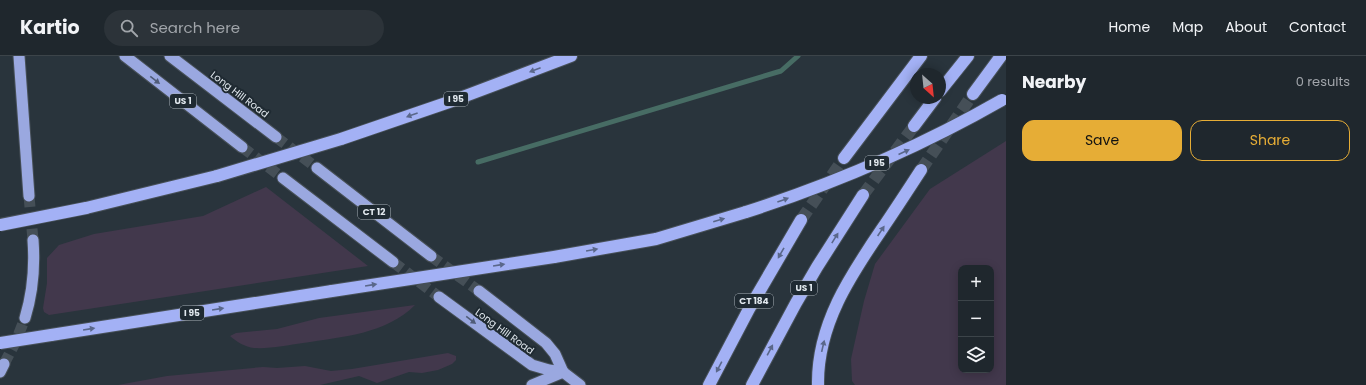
<!DOCTYPE html>
<meta charset="utf-8">
<style>
:root{--surface:#1f272d;--page:#2c3339;--text:#f1f3f6;--muted:#a1a5aa;--line:#3c4449;--accent:#e6ad36}
body{margin:0;font-family:Poppins,sans-serif;background:var(--page);color:var(--text)}
.controls{position:absolute;right:12px;bottom:12px;display:grid;overflow:hidden;border-radius:8px;box-shadow:0 2px 10px #0003}
.controls button{width:36px;height:36px;display:grid;place-items:center;padding:0;border:0;border-bottom:1px solid var(--line);background:var(--surface);color:var(--text);font:20px sans-serif}
.compass{position:absolute;left:910px;top:12px;width:36px;height:36px;border-radius:50%;background:var(--surface);box-shadow:0 2px 10px #0003;rotate:153deg}
.list{margin:0;padding:0;list-style:none}
h2{display:flex;justify-content:space-between;align-items:center;height:52px;margin:0;padding:0 16px;font-size:17px}
h2 small{font-size:13px;font-weight:400;color:var(--muted)}
.actions{display:flex;gap:8px;padding:12px 16px}
.actions a{flex:1;padding:9px 0;border:1px solid var(--accent);border-radius:12px;text-align:center;font-size:14px;color:var(--accent)}
.actions .main{background:var(--accent);color:#111}
.icon{flex:none;width:22px;height:22px;fill:none;stroke:currentColor;stroke-width:2;stroke-linecap:round;stroke-linejoin:round}
.map{position:relative;flex:none;width:1006px;height:329px;overflow:hidden}
header{display:flex;align-items:center;gap:24px;box-sizing:border-box;height:56px;padding:0 20px;background:var(--surface);border-bottom:1px solid var(--line)}
header strong{font-size:19px}
nav{display:flex;gap:22px;margin-inline-start:auto;font-size:14px}
.search{width:280px;height:36px;background:var(--page);display:flex;align-items:center;gap:10px;box-sizing:border-box;padding:0 14px;border-radius:22px;color:var(--muted);font-size:15px}
main{display:flex}
aside{flex:1;background:var(--surface)}
.map>svg:first-child{display:block}
.green{fill:#42384c;fill-rule:evenodd}
.lines{fill:none;stroke-linecap:round;stroke-linejoin:round}
.stream{stroke:#476c64;stroke-width:5}
.trunk-tunnel{stroke:#454f57;stroke-width:11;stroke-dasharray:11 5.5;stroke-linecap:butt}
.motorway-tunnel{stroke:#454f57;stroke-width:12;stroke-dasharray:12 6;stroke-linecap:butt}
.trunk-casing{stroke:#475058;stroke-width:13}
.motorway-casing{stroke:#475058;stroke-width:14}
.trunk{stroke:#9aa8e0;stroke-width:11}
.motorway{stroke:#a3b1f5;stroke-width:12}
.motorway-bridge-casing{stroke:#475058;stroke-width:14;stroke-linecap:butt}
.motorway-bridge{stroke:#a3b1f5;stroke-width:12}
.oneway{fill:#5a678a}
.oneway2{fill:#505c78}
.labels{text-anchor:middle;stroke-width:4;stroke-linejoin:round;paint-order:stroke}
.shield{fill:#1f2a32;stroke:#a7afb6;stroke-width:1}
.shield-label{font-size:9px;font-weight:bold;fill:#e1e8ee}
.street-label{font-size:10px;fill:#e1e8ee;stroke:#1f2a32}
</style>
<header>
<strong>Kartio</strong>
<div class="search"><svg class="icon" aria-label="search" viewBox="0 0 24 24"><circle cx="10" cy="10" r="6"/><path d="M15 15l6 6"/></svg>Search here</div>
<nav><a>Home</a><a>Map</a><a>About</a><a>Contact</a></nav>
</header>
<main>
<div class="map">
<svg width="1006" height="329" viewBox="0 0 1006 329">
<rect width="100%" height="100%" fill="#29343c"/>
<!-- green -->
<g class="green">
<path d="M1006,85V329H855L852,325L851,303L864,245L875,208L930,133ZM961,212H991V314H961Z"/>
<path d="M266,131L368,210L49,259L44,256L43,252L47,227V202L59,189L94,178L203,160Z"/>
<path d="M415,249C386,278 342,281 303,287C288,289 270,293 254,292C245,291 237,286 230,280L236,277L277,273L319,262Z"/>
<path d="M448,297L456,300V304L452,308L438,314L422,317L409,316L377,327L359,320L320,329H118L167,320L263,311L277,312L305,310L331,315L352,313Z"/>
</g>
<g class="lines">
<!-- stream -->
<path class="stream" d="M478,106L781,15L798,0"/>
<!-- trunk-tunnel -->
<g class="trunk-tunnel">
<path d="M276,81L317,112"/>
<path d="M242,91L283,122"/>
<path d="M29,140L33,184"/>
<path d="M431,200L479,235"/>
<path d="M393,206L439,241"/>
<path d="M4,308L16,285L25,262"/>
</g>
<!-- motorway-tunnel -->
<g class="motorway-tunnel">
<path d="M921,114L973,38"/>
<path d="M863,139L914,70"/>
<path d="M801,164L844,102"/>
</g>
<!-- trunk casing -->
<g class="trunk-casing">
<g id="trunk">
<path d="M19,0L29,140"/>
<path d="M125,0L242,91"/>
<path d="M170,0L276,81"/>
<path d="M317,112L431,200"/>
<path d="M283,122L393,206"/>
<path d="M479,235L546,287L555,298L563,316"/>
<path d="M439,241L532,309L549,314L563,316"/>
<path d="M25,262C33,236 35,211 33,184"/>
<path d="M0,316L4,308"/>
<path d="M563,316L580,329"/>
<path d="M532,329L561,317"/>
</g>
</g>
<!-- motorway casing -->
<g class="motorway-casing">
<g id="motorway">
<path d="M940,35L968,0"/>
<path d="M973,38L1001,0"/>
<path d="M914,70L935,42"/>
<path d="M341,83L452,45L571,0"/>
<path d="M844,102L921,0"/>
<path d="M86,152L217,120"/>
<path d="M554,201L656,183L746,156"/>
<path d="M51,279L332,235"/>
<path d="M709,329L749,253L801,164"/>
<path d="M752,329L796,247L817,211L863,139"/>
<path d="M818,329C817,269 850,220 882,173C895,154 908,134 921,114"/>
</g>
</g>
<!-- trunk -->
<use href="#trunk" class="trunk"/>
<!-- motorway -->
<use href="#motorway" class="motorway"/>
<!-- motorway-bridge casing -->
<g class="motorway-bridge-casing">
<g id="motorway-bridge">
<path d="M217,120L341,83"/>
<path d="M746,156C836,127 920,91 1002,44"/>
<path d="M0,169L86,152"/>
<path d="M332,235L554,201"/>
<path d="M0,287L51,279"/>
</g>
</g>
<!-- motorway-bridge -->
<use href="#motorway-bridge" class="motorway-bridge"/>
</g>
<!-- one-way arrows -->
<defs><path id="oneway-solid" d="M-6-.8H1V-3.2L6.5 0L1 3.2V.8H-6Z"/></defs>
<g class="oneway">
<use href="#oneway-solid" transform="translate(535 14) rotate(159)"/>
<use href="#oneway-solid" transform="translate(412 59) rotate(160)"/>
<use href="#oneway-solid" transform="translate(904 96) rotate(-24)"/>
<use href="#oneway-solid" transform="translate(783 144) rotate(-20)"/>
<use href="#oneway-solid" transform="translate(719 164) rotate(-16)"/>
<use href="#oneway-solid" transform="translate(881 175) rotate(-56)"/>
<use href="#oneway-solid" transform="translate(835 182) rotate(-58)"/>
<use href="#oneway-solid" transform="translate(592 194) rotate(-10)"/>
<use href="#oneway-solid" transform="translate(781 197) rotate(120)"/>
<use href="#oneway-solid" transform="translate(499 209) rotate(-9)"/>
<use href="#oneway-solid" transform="translate(371 229) rotate(-9)"/>
<use href="#oneway-solid" transform="translate(218 253) rotate(-9)"/>
<use href="#oneway-solid" transform="translate(89 273) rotate(-9)"/>
<use href="#oneway-solid" transform="translate(823 290) rotate(-77)"/>
<use href="#oneway-solid" transform="translate(770 294) rotate(-62)"/>
<use href="#oneway-solid" transform="translate(719 311) rotate(118)"/>
</g>
<g class="oneway2">
<use href="#oneway-solid" transform="translate(155 24) rotate(38)"/>
<use href="#oneway-solid" transform="translate(471 264) rotate(37)"/>
</g>
<g class="labels">
<!-- shield labels -->
<g class="shield">
<rect x="444" y="36" width="24" height="14" rx="3"/>
<rect x="170" y="38" width="26" height="14" rx="3"/>
<rect x="865" y="100" width="24" height="14" rx="3"/>
<rect x="358" y="149" width="32" height="14" rx="3"/>
<rect x="791" y="225" width="26" height="14" rx="3"/>
<rect x="735" y="238" width="38" height="14" rx="3"/>
<rect x="180" y="250" width="24" height="14" rx="3"/>
</g>
<g class="shield-label">
<text x="456" y="46">I 95</text>
<text x="183" y="48">US 1</text>
<text x="877" y="110">I 95</text>
<text x="374" y="159">CT 12</text>
<text x="804" y="235">US 1</text>
<text x="754" y="248">CT 184</text>
<text x="192" y="260">I 95</text>
</g>
<!-- street labels -->
<g class="street-label">
<text transform="translate(240 38) rotate(37)" y="4">Long Hill Road</text>
<text transform="translate(505 275) rotate(36)" y="4">Long Hill Road</text>
</g>
</g>
</svg>
<div class="controls">
<button>+</button>
<button>−</button>
<button><svg class="icon" aria-label="layers" viewBox="0 0 24 24"><path d="M12 4l9 5-9 5-9-5zM3 14l9 5 9-5"/></svg></button>
</div>
<svg class="compass" viewBox="-18 -18 36 36"><path d="M0-13l5 13h-10z" fill="#e53935"/><path d="M0 13l5-13h-10z" fill="#a1a5aa"/></svg>
</div>
<aside>
<h2>Nearby<small>0 results</small></h2>
<ul class="list">
</ul>
<div class="actions"><a class="main">Save</a><a>Share</a></div>
</aside>
</main>
